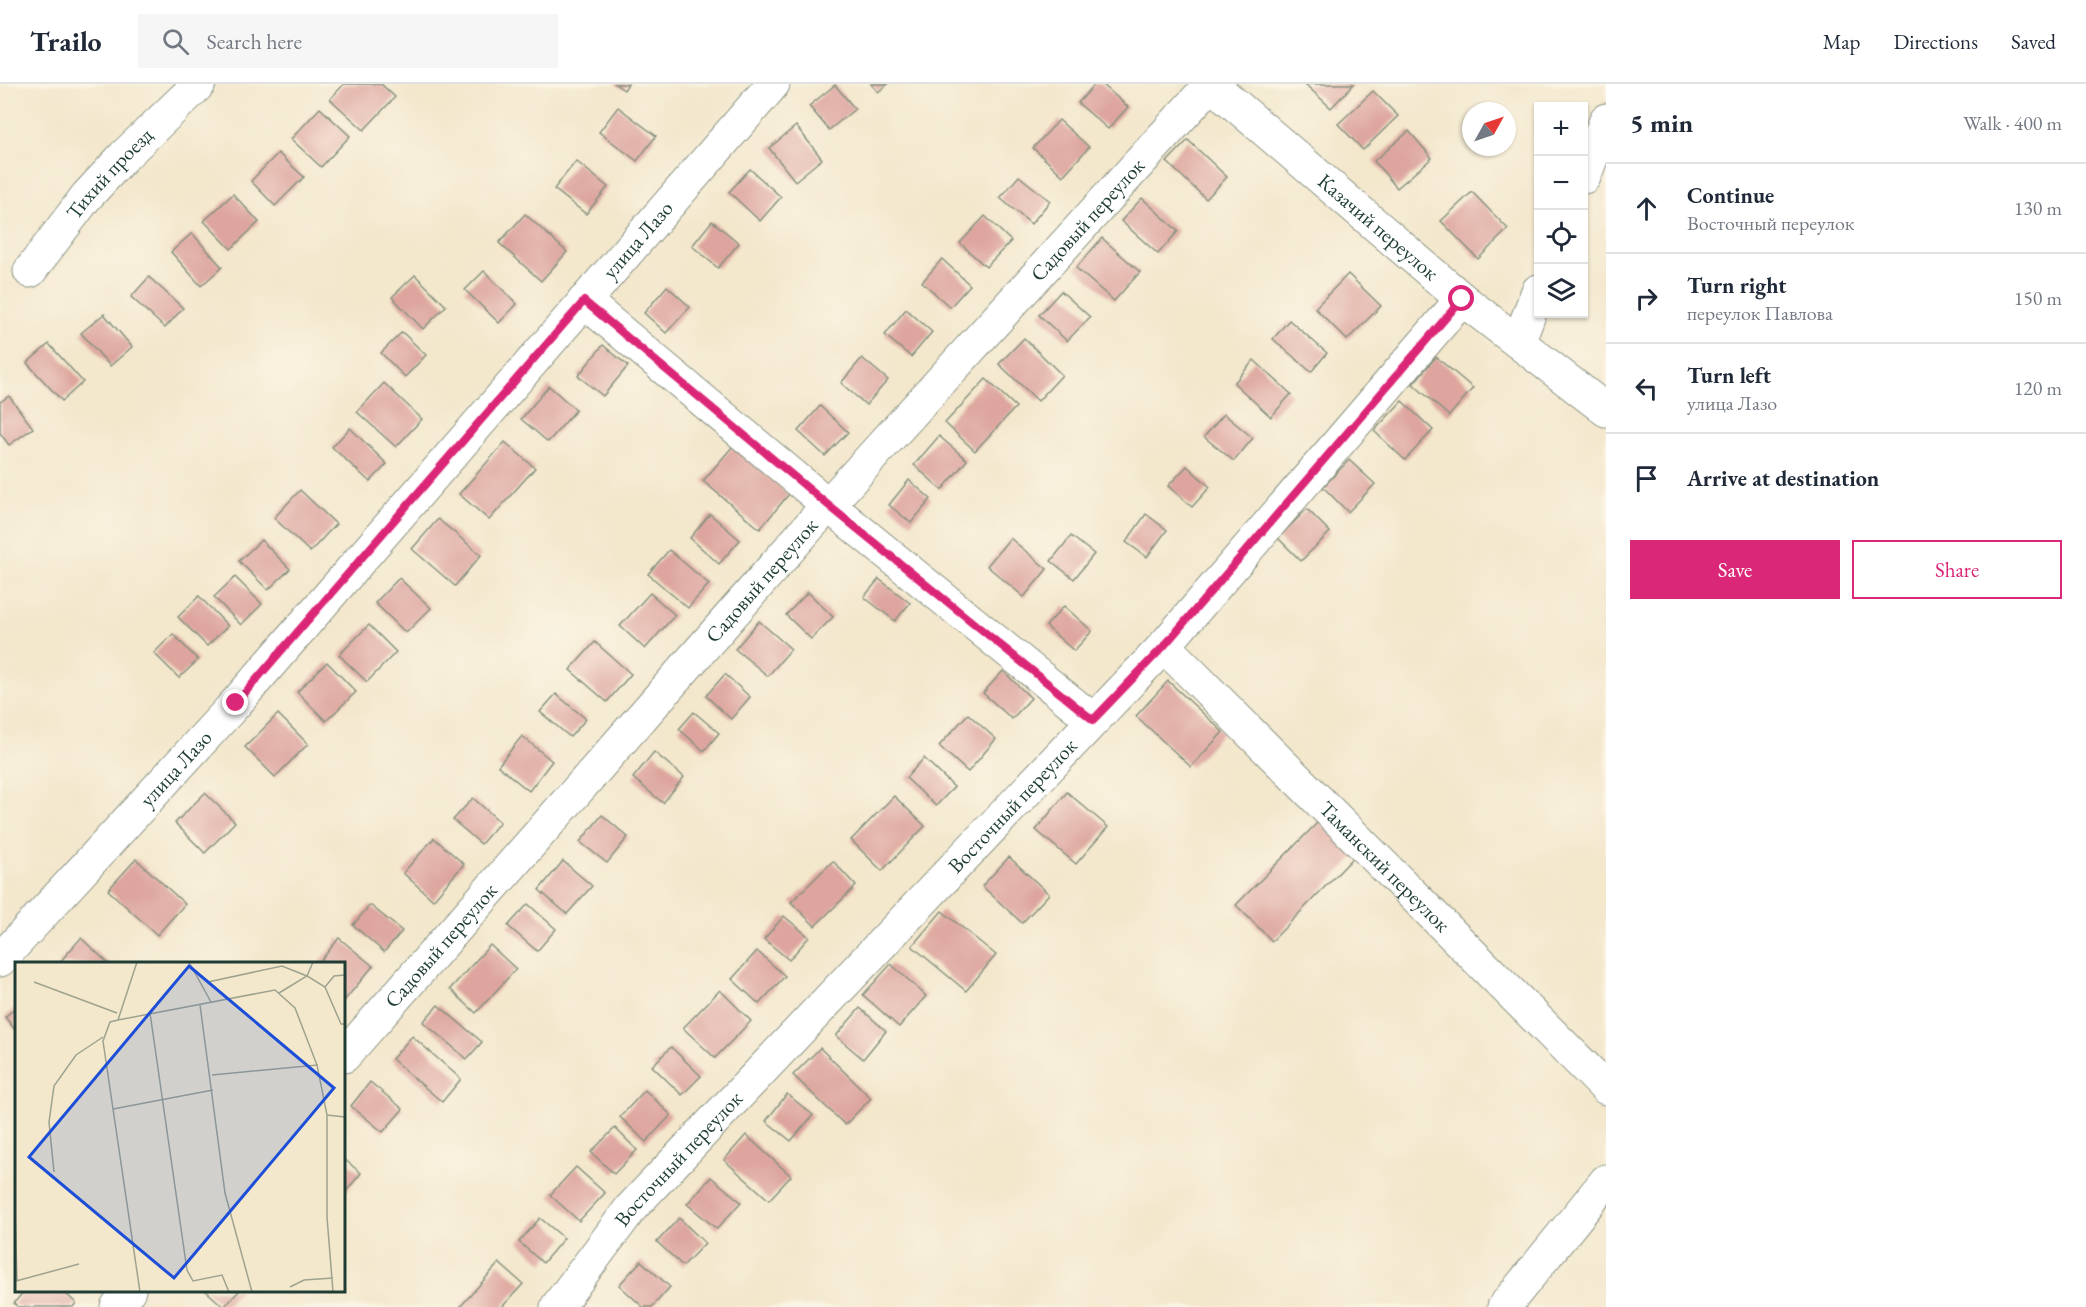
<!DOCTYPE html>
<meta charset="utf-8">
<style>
:root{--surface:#fff;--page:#f6f6f7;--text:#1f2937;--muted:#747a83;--line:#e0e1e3;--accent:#db2777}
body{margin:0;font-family:"EB Garamond",serif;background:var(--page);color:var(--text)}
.controls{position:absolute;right:18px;top:18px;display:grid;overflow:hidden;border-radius:0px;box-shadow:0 2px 4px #0004}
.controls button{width:54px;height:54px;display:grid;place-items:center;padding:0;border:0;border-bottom:2px solid var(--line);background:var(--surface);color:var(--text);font:30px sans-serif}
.compass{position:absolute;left:1462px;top:18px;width:54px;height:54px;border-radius:50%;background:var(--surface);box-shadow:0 2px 4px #0004;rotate:50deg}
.stop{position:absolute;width:18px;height:18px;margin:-14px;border:4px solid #db2777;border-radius:50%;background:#fff}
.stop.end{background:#db2777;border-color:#fff;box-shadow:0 2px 6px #0008}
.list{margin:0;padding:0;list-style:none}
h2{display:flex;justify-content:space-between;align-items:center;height:78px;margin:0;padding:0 24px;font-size:26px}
h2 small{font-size:20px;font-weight:400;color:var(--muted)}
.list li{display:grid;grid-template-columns:39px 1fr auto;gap:18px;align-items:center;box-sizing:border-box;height:90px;padding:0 24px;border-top:2px solid var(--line)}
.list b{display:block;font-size:22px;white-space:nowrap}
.list p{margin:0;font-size:20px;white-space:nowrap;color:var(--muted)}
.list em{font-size:20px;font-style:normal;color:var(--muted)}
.actions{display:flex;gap:12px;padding:18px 24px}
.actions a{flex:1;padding:14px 0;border:2px solid var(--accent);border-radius:0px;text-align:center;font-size:21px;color:var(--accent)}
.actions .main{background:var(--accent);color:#fff}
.icon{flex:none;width:33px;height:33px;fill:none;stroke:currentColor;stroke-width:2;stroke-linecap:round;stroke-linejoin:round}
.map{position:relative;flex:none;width:1606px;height:1223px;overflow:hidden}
header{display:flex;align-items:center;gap:36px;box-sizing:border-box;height:84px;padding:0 30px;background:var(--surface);border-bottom:2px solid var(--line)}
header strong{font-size:28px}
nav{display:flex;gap:33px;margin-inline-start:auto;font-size:21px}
.search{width:420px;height:54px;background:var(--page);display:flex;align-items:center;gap:15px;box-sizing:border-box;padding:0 21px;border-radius:0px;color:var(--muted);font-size:22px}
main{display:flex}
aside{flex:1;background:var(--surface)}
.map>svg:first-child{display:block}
.building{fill:#dda59e}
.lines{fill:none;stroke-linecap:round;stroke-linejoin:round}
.minor-casing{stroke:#899280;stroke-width:35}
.minor{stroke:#fff;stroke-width:33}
.route{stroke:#db2777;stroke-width:8}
.labels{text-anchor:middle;stroke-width:4.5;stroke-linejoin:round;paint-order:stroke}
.street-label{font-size:21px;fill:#1f3d34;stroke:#fcf5e5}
.inset-road{fill:none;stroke:#9ea38f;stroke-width:1.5}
.view{fill:#1d4ed8;fill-opacity:0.15;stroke:#1d4ed8;stroke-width:3}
.inset-edge{fill:none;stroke:#1f3d34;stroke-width:3}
</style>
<header>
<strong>Trailo</strong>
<div class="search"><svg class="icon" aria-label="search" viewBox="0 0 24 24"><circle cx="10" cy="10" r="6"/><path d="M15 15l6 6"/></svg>Search here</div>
<nav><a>Map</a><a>Directions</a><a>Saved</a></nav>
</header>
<main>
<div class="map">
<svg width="1606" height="1223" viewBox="0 0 1606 1223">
<rect width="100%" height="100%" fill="#fcf5e5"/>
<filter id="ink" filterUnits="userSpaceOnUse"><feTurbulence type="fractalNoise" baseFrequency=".0167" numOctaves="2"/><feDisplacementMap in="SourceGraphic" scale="12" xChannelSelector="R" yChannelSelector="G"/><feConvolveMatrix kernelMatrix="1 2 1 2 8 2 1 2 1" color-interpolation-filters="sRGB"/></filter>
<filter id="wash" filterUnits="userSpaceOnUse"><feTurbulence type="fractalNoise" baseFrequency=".008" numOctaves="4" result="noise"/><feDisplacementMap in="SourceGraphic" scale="24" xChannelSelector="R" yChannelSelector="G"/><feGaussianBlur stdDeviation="1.35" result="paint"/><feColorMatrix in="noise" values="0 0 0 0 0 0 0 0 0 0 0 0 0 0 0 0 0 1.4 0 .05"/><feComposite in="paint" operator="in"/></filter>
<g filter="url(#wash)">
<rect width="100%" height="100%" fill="#f3e7cc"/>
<g id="blocks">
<!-- building -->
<g class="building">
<path d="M344,0H381L395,13L364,46L330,15Z"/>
<path d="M615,0H628L624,6Z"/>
<path d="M871,0H888L878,8Z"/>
<path d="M1095,0H1102L1128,23L1108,45L1078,19Z"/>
<path d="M1305,0H1354L1331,24Z"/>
<path d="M835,1L855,25L829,46L809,22Z"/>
<path d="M1373,7L1398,32L1363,66L1338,40Z"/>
<path d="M618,23L656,52L637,77L599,48Z"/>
<path d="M320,24L350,52L321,83L291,55Z"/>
<path d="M1059,36L1089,63L1063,92L1033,64Z"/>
<path d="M796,42L822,75L795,97L769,64Z"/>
<path d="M1409,47L1432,74L1397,104L1374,77Z"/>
<path d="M1188,56L1227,93L1206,115L1167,78Z"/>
<path d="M278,69L304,93L275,122L251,97Z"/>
<path d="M576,77L608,103L586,130L554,105Z"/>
<path d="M750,85L781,113L760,137L729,108Z"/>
<path d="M1019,92L1050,117L1031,140L1000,114Z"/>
<path d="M1472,108L1508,145L1478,175L1441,137Z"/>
<path d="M233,110L259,138L231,165L204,137Z"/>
<path d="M1142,114L1178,147L1158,170L1121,137Z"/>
<path d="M525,130L567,168L541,197L499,159Z"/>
<path d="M985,132L1011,157L986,183L960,159Z"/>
<path d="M712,137L739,159L718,184L692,162Z"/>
<path d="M192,149L222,183L201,202L171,168Z"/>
<path d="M1102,154L1140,188L1114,217L1076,184Z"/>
<path d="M942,175L970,201L950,223L922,198Z"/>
<path d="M484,187L517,220L499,239L465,206Z"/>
<path d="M1348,190L1381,222L1347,256L1315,224Z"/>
<path d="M415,191L446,222L423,245L392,213Z"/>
<path d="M149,193L183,224L165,244L131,213Z"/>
<path d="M667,202L690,223L666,249L644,229Z"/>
<path d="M1061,207L1090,233L1067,257L1039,231Z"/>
<path d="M906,225L932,248L911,273L885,251Z"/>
<path d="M104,230L132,263L110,282L81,249Z"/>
<path d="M1289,236L1327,269L1311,288L1273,255Z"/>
<path d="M402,248L426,271L405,293L381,269Z"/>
<path d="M1024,254L1062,291L1038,317L999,280Z"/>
<path d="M49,260L83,298L62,317L27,279Z"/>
<path d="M603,261L628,282L603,312L578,292Z"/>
<path d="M1436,273L1473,304L1449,332L1413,300Z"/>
<path d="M862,274L888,296L866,321L841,299Z"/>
<path d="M1254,276L1291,310L1271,333L1234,299Z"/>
<path d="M986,295L1016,323L975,367L945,339Z"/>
<path d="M384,299L422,335L396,363L357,328Z"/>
<path d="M549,302L576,326L548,358L521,335Z"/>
<path d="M9,312L33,344L9,361L0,349V318Z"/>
<path d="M1402,317L1433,346L1405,376L1374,347Z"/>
<path d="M820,322L848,348L825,372L798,347Z"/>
<path d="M1224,330L1253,354L1234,377L1204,353Z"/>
<path d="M350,344L387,380L370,398L332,363Z"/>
<path d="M939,352L967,376L942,406L914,381Z"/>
<path d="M505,358L535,384L489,436L459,410Z"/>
<path d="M733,362L789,410L760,445L703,397Z"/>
<path d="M1349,376L1375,400L1348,428L1323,403Z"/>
<path d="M1187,382L1210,403L1192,423L1168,402Z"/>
<path d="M909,396L931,415L911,439L889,421Z"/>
<path d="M300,406L336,440L310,468L274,434Z"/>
<path d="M1307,425L1330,448L1301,477L1278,454Z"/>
<path d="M710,430L740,456L719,480L690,454Z"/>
<path d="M1146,430L1167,446L1147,473L1126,458Z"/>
<path d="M438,435L481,471L455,502L412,465Z"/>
<path d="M1071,452L1094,470L1074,495L1051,477Z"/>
<path d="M1010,454L1047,485L1024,513L987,482Z"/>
<path d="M261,456L290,485L268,506L239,477Z"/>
<path d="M669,466L709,500L688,524L648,490Z"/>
<path d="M235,493L262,520L241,541L214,513Z"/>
<path d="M399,494L431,524L406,549L375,519Z"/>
<path d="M879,495L910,519L895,537L864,513Z"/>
<path d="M808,508L833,533L811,555L786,531Z"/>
<path d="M650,509L675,531L645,565L620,542Z"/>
<path d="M199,512L228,542L207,562L178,533Z"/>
<path d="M1064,522L1092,547L1074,567L1046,542Z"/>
<path d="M759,537L791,565L768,592L735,565Z"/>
<path d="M369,541L396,568L367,598L339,571Z"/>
<path d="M173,550L198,576L179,594L154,569Z"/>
<path d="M595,558L631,590L607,618L570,586Z"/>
<path d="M327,578L356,608L326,637L297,608Z"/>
<path d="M1003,587L1031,614L1012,635L983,609Z"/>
<path d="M725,590L750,613L731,635L706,612Z"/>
<path d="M1168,597L1223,648L1191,683L1136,632Z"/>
<path d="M556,610L586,635L570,653L540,628Z"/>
<path d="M694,628L719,649L704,667L679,645Z"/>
<path d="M278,630L308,660L275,693L245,663Z"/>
<path d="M968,630L996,655L968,688L939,662Z"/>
<path d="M522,652L552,677L529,707L498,682Z"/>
<path d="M654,668L684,693L663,719L633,694Z"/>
<path d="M924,674L954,703L936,722L906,694Z"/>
<path d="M1067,708L1108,743L1076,780L1036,746Z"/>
<path d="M205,709L235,738L205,769L175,739Z"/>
<path d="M894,712L925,742L882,787L851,756Z"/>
<path d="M473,714L500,738L481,760L453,736Z"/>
<path d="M602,731L628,753L607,779L580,758Z"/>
<path d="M1319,737L1355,772L1272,857L1236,821Z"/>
<path d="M434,754L464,780L433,816L403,789Z"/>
<path d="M1009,773L1049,810L1022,839L982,802Z"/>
<path d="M136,775L185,820L157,851L108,806Z"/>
<path d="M563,777L592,802L567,830L539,806Z"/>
<path d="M833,777L856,802L815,842L791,818Z"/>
<path d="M528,820L556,845L537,867L508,842Z"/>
<path d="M370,821L402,847L384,868L353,841Z"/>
<path d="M942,827L996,871L966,907L912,862Z"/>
<path d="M784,832L809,853L789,876L764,855Z"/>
<path d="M81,854L109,880H58Z"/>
<path d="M339,854L373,882L344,917V880H318Z"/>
<path d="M490,861L516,885L476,929L450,905Z"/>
<path d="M757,867L785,892L759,920L732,895Z"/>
<path d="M891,880L926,912L899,943L863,911Z"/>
<path d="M720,906L751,937L715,974L683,944Z"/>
<path d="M438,921L482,958L467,975L423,938Z"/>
<path d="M16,923V947L5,933Z"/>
<path d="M860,924L886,947L863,975L836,952Z"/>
<path d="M412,952L461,995L442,1018L392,975Z"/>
<path d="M671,963L701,992L682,1011L652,982Z"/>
<path d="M820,964L871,1014L845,1041L793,991Z"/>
<path d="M370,998L403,1025L383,1048L351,1022Z"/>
<path d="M645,1006L671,1031L646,1058L620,1033Z"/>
<path d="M787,1010L813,1031L791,1057L766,1037Z"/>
<path d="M615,1044L637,1066L614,1090L591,1068Z"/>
<path d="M746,1051L791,1092L769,1116L724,1076Z"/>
<path d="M344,1075L361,1089L344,1110Z"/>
<path d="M576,1083L605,1109L579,1137L550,1111Z"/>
<path d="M711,1093L741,1118L717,1145L687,1120Z"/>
<path d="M540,1134L564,1154L543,1179L519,1158Z"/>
<path d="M679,1134L705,1159L683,1182L657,1158Z"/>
<path d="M641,1177L670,1203L652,1223H643L619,1201Z"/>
<path d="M499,1179L523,1200L502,1223H460Z"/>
<path d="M25,1206H62L76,1219L73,1223H18L14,1219Z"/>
<path d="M205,1206H240L224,1223Z"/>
</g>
</g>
</g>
<g filter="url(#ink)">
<use href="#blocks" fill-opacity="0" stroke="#899280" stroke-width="1.5"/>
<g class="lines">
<!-- minor casing -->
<g class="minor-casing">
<g id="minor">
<path id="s1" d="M1211,0L1462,215L1606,326"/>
<path d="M1584,93L1606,36"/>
<path id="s2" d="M30,187L86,113L124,72L199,0"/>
<path d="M584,217L828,421L1093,636"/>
<path d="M1519,257L1538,207"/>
<path id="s3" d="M1164,562L1606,1004"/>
<path id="s4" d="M0,876L236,619L773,0"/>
<path id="s5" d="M344,972L828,421L1211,0"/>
<path d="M117,1223L129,1206"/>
<path id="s6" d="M557,1223L631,1124L1164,562L1462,215"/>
<path d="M1504,1223L1606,1097"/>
</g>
</g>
<!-- minor -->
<use href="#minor" class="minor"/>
</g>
</g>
<g class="lines" filter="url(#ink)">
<!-- route -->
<path class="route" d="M236,619L584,217L828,421L1093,636L1164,562L1462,215"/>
</g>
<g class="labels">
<!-- street labels -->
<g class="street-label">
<text dy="7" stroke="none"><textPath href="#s2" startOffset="126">Тихий проезд</textPath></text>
<text dy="7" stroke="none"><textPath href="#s5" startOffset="1119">Садовый переулок</textPath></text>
<text dy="7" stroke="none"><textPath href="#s1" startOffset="220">Казачий переулок</textPath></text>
<text dy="7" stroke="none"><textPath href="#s4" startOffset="962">улица Лазо</textPath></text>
<text dy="7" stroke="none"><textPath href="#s5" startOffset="633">Садовый переулок</textPath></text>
<text dy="7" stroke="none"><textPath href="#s4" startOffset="260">улица Лазо</textPath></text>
<text dy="7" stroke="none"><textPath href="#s6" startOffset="678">Восточный переулок</textPath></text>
<text dy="7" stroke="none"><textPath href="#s3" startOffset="312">Таманский переулок</textPath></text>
<text dy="7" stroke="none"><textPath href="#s5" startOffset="147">Садовый переулок</textPath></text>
<text dy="7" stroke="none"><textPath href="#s6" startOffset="192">Восточный переулок</textPath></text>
</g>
</g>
<!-- overview -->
<g transform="translate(15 878)">
<rect width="330" height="330" fill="#f3e7cc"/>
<path class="inset-road" d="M122,0L103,58L95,60L88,79L125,330M174,0L196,40M298,0L292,14L310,25L326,62H330M19,20L102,51M193,20L267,4L292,14L264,31M310,25L319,14L330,13M185,43L210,231L237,330M135,51L172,308L178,319L207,313L214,330M103,58L260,28L280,46L302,103M197,113L302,103L312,153V255L318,330M98,147L198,128M312,153L330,155M39,210L34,160L39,124L61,93L88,75M0,247L2,319M1,319L64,302M275,325L289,318L318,316"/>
<path class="view" d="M174,4L319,126L159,316L14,195Z"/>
<rect width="330" height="330" class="inset-edge"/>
</g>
</svg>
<div class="controls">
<button>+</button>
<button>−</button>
<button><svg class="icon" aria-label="locate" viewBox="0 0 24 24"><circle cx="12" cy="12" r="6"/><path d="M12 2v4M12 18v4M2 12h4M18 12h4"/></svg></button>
<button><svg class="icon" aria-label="layers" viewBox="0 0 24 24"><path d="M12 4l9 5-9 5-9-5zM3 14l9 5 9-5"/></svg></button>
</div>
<svg class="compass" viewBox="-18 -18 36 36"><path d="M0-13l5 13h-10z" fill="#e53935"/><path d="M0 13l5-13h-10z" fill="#747a83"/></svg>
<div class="stop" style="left:1462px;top:215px"></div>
<div class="stop end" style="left:236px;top:619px"></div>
</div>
<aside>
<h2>5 min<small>Walk · 400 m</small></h2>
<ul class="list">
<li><svg class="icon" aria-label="ahead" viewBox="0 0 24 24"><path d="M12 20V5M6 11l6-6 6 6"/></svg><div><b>Continue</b><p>Восточный переулок</p></div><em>130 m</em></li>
<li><svg class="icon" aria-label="right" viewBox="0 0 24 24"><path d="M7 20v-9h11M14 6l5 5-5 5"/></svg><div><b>Turn right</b><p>переулок Павлова</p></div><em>150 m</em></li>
<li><svg class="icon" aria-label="left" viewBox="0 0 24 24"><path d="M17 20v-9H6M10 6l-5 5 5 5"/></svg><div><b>Turn left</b><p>улица Лазо</p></div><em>120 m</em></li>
<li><svg class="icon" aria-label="arrive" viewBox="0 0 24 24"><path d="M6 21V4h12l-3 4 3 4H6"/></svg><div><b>Arrive at destination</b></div></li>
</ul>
<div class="actions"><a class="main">Save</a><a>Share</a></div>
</aside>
</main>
